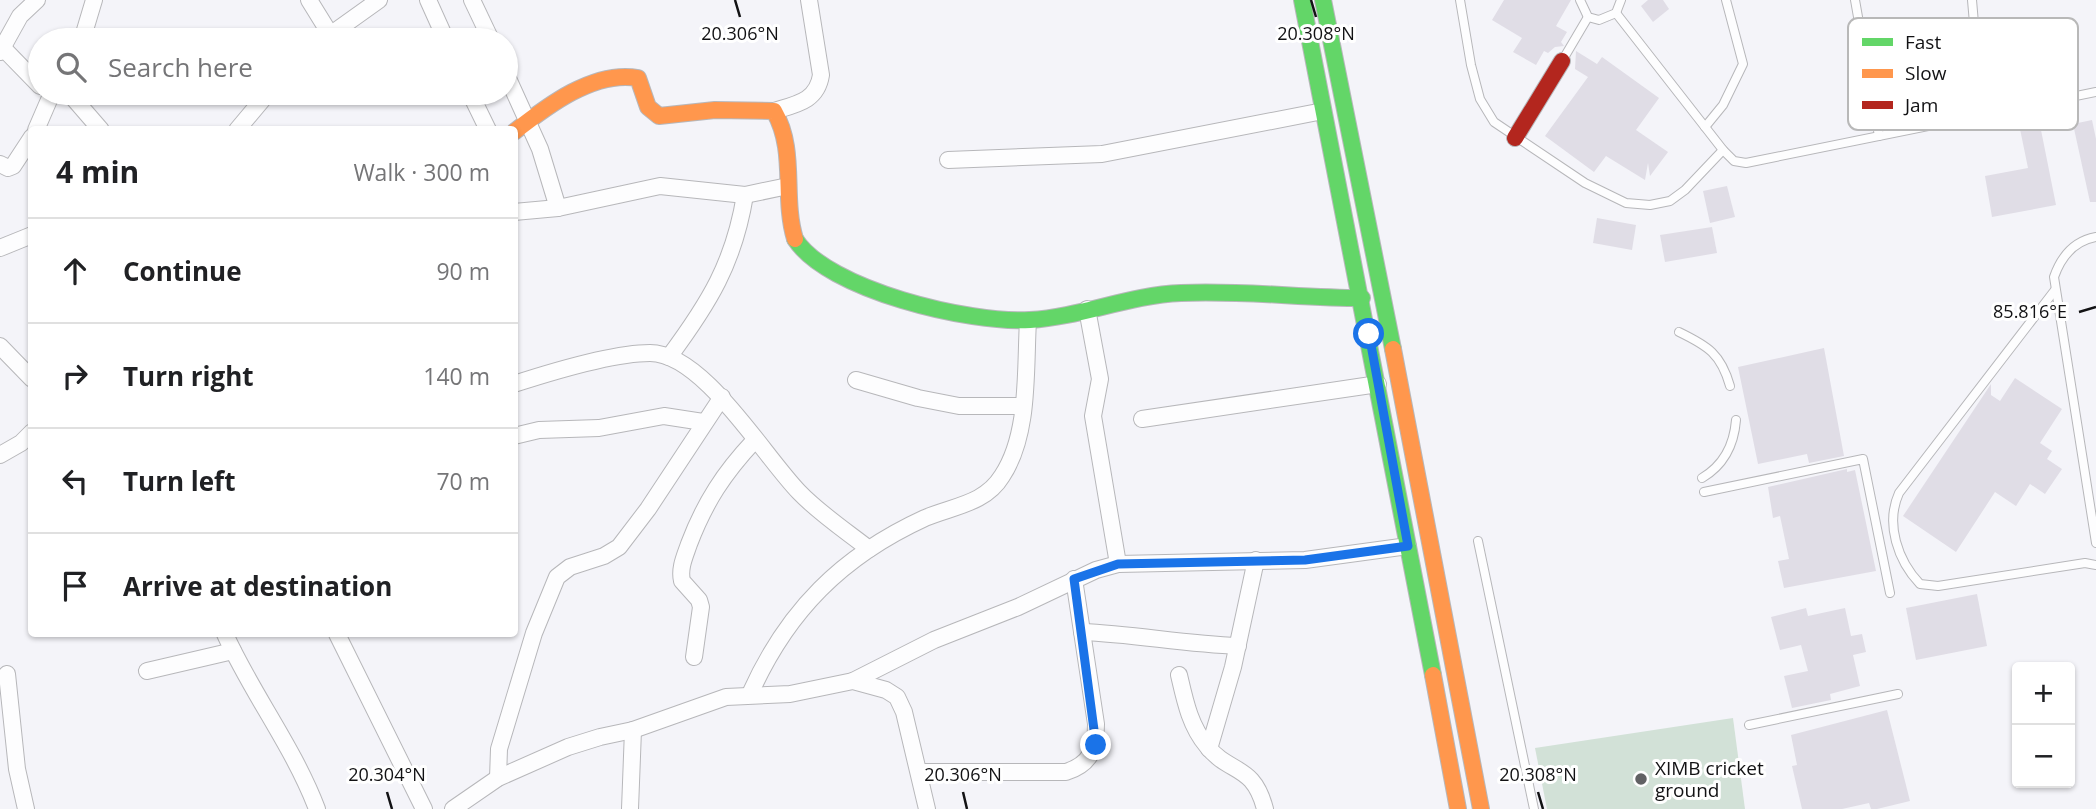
<!DOCTYPE html>
<meta charset="utf-8">
<style>
:root{--surface:#fff;--page:#f2f2f2;--text:#202124;--muted:#757577;--line:#e0e0e0}
body{margin:0;font-family:"Open Sans",sans-serif;background:var(--page);color:var(--text)}
.controls{position:absolute;right:21px;bottom:21px;display:grid;overflow:hidden;border-radius:7px;box-shadow:0 2px 5px #0004}
.controls button{width:63px;height:63px;display:grid;place-items:center;padding:0;border:0;border-bottom:2px solid var(--line);background:var(--surface);color:var(--text);font:35px sans-serif}
.stop{position:absolute;width:21px;height:21px;margin:-16px;border:5px solid #1a73e8;border-radius:50%;background:#fff}
.stop.end{background:#1a73e8;border-color:#fff;box-shadow:0 2px 7px #0008}
.list{margin:0;padding:0;list-style:none}
h2{display:flex;justify-content:space-between;align-items:center;height:91px;margin:0;padding:0 28px;font-size:30px}
h2 small{font-size:23px;font-weight:400;color:var(--muted)}
.list li{display:grid;grid-template-columns:46px 1fr auto;gap:21px;align-items:center;box-sizing:border-box;height:105px;padding:0 28px;border-top:2px solid var(--line)}
.list b{display:block;font-size:26px;white-space:nowrap}
.list em{font-size:23px;font-style:normal;color:var(--muted)}
.icon{flex:none;width:38px;height:38px;fill:none;stroke:currentColor;stroke-width:2;stroke-linecap:round;stroke-linejoin:round}
.map{position:relative;flex:none;width:2096px;height:809px;overflow:hidden}
.search{position:absolute;background:var(--surface);box-shadow:0 2px 5px #0004;left:28px;top:28px;width:490px;height:77px;display:flex;align-items:center;gap:18px;box-sizing:border-box;padding:0 24px;border-radius:38px;color:var(--muted);font-size:26px}
.panel{position:absolute;background:var(--surface);box-shadow:0 2px 5px #0004;left:28px;top:126px;width:490px;height:511px;border-radius:7px}
.map>svg:first-child{display:block}
.green{fill:#d2e1d7}
.building{fill:#e0dde6}
.lines{fill:none;stroke-linecap:round;stroke-linejoin:round}
.lane-casing{stroke:#b7b7ba;stroke-width:10}
.street-casing{stroke:#b7b7ba;stroke-width:18}
.fast-casing{stroke:#b7b7ba;stroke-width:18}
.slow-casing{stroke:#b7b7ba;stroke-width:18}
.jam-casing{stroke:#b7b7ba;stroke-width:18}
.lane{stroke:#fdfdfe;stroke-width:8}
.street{stroke:#fdfdfe;stroke-width:16}
.fast{stroke:#63d668;stroke-width:16}
.slow{stroke:#ff974d;stroke-width:16}
.jam{stroke:#b3261e;stroke-width:16}
.route{stroke:#1a73e8;stroke-width:9}
.ticks{fill:none;stroke:#121214;stroke-width:2.5}
.poi-dot{fill:#616164;stroke:#fff;stroke-width:2.5}
.labels{text-anchor:middle;stroke-width:6;stroke-linejoin:round;paint-order:stroke}
.poi-label{font-size:19px;fill:#121214;stroke:#fff;text-anchor:start}
.key{fill:#fff;stroke:#b8b8b8;stroke-width:2}
.key-label{font-size:19px;fill:#121214}
.ticks-label{font-size:18px;text-anchor:middle;fill:#121214;stroke:#fff;stroke-width:6;stroke-linejoin:round;paint-order:stroke}
</style>
<div class="map">
<svg width="2096" height="809" viewBox="0 0 2096 809">
<rect width="100%" height="100%" fill="#f4f4f9"/>
<!-- green -->
<path class="green" d="M1733,718L1745,809H1547L1535,748Z"/>
<!-- building -->
<g class="building">
<path d="M1504,0H1571L1556,26L1567,32L1561,42L1564,46L1555,47L1548,53L1544,51L1536,65L1513,52L1522,38L1492,20Z"/>
<path d="M1648,0H1663L1669,9L1653,22L1641,6Z"/>
<path d="M1576,51L1597,64L1602,57L1659,98L1636,130L1668,152L1650,176L1648,163L1645,180L1606,156L1594,172L1545,136L1588,77L1575,69Z"/>
<path d="M2092,120L2096,139V202H2090L2073,124Z"/>
<path d="M2040,125L2056,205L1992,217L1985,176L2028,168L2020,129Z"/>
<path d="M1727,186L1735,217L1710,223L1703,191Z"/>
<path d="M1597,218L1636,225L1632,250L1593,243Z"/>
<path d="M1712,227L1717,253L1665,262L1660,235Z"/>
<path d="M1824,348L1844,456L1809,463L1807,454L1758,464L1738,367Z"/>
<path d="M2015,378L2062,409L2040,443L2052,451L2047,459L2062,469L2045,494L2030,484L2016,506L1995,492L1956,552L1903,516L1991,384V395L2000,401Z"/>
<path d="M1847,469V472L1855,470L1876,571L1784,588L1778,561L1789,559L1780,516L1773,518L1768,487Z"/>
<path d="M1977,594L1987,646L1916,660L1906,608Z"/>
<path d="M1806,608L1808,616L1845,608L1851,636L1862,634L1866,652L1853,655L1860,686L1830,694L1831,700L1792,708L1784,676L1808,671L1801,645L1780,650L1771,617Z"/>
<path d="M1887,710L1910,801L1877,809H1871L1869,803L1842,809H1802L1792,766L1797,765L1791,735Z"/>
</g>
<g class="lines">
<!-- lane casing -->
<g class="lane-casing">
<g id="lane">
<path d="M1460,0L1471,65L1480,99L1494,122L1585,183L1626,203L1650,205L1670,201L1685,190L1723,150"/>
<path d="M1580,0L1588,17L1599,20L1616,13L1621,0"/>
<path d="M1855,0L1879,136"/>
<path d="M1972,0L1982,116"/>
<path d="M1616,13L1723,150L1734,161L1746,163L2096,92"/>
<path d="M1565,56L1588,17"/>
<path d="M1705,127L1723,105L1743,64L1726,0"/>
<path d="M2096,237C2074,241 2061,257 2054,277L2096,543"/>
<path d="M2055,290L1899,493C1885,524 1898,561 1920,584L1938,586L2085,563L2096,565"/>
<path d="M1679,332C1708,346 1721,354 1730,386"/>
<path d="M1702,478C1724,465 1734,445 1736,420"/>
<path d="M1704,492L1863,459L1890,593"/>
<path d="M1478,541L1534,809"/>
<path d="M1749,725L1898,694"/>
</g>
</g>
<!-- street casing -->
<g class="street-casing">
<g id="street">
<path d="M309,0L330,34"/>
<path d="M428,0L446,40"/>
<path d="M472,0L491,40"/>
<path d="M82,40L94,0"/>
<path d="M323,40L379,0"/>
<path d="M3,48L40,86"/>
<path d="M0,52L20,16L37,0"/>
<path d="M506,74L540,149L558,208"/>
<path d="M69,93L101,130"/>
<path d="M470,93L488,130"/>
<path d="M774,111C797,104 817,101 821,75L809,0"/>
<path d="M36,130L52,93"/>
<path d="M237,130L268,93"/>
<path d="M948,160L1102,154L1323,111"/>
<path d="M0,164L8,168L13,166L32,137"/>
<path d="M514,212L558,208L660,186L745,195L788,186"/>
<path d="M0,248L32,235"/>
<path d="M1087,309L1100,379L1093,416L1118,564"/>
<path d="M0,346L32,379"/>
<path d="M669,357C709,303 734,263 745,195"/>
<path d="M856,380L918,398L959,406H1022"/>
<path d="M514,384C551,372 612,353 650,353C703,353 763,455 799,492C819,513 846,531 869,549"/>
<path d="M1142,419L1378,384"/>
<path d="M514,436L539,430L599,428L664,416L703,422"/>
<path d="M0,455L21,443L32,432"/>
<path d="M1082,632C1134,634 1184,644 1238,646"/>
<path d="M225,634C252,694 293,746 317,809"/>
<path d="M337,634L424,809"/>
<path d="M694,657L701,607L699,600L682,581C679,568 685,556 689,544C705,502 724,473 754,441"/>
<path d="M147,671L233,651"/>
<path d="M7,674L17,769L26,809"/>
<path d="M1179,675C1185,701 1190,726 1207,746C1230,775 1253,763 1265,809"/>
<path d="M853,681L934,640L1018,607L1096,570L1118,564L1305,560L1408,546"/>
<path d="M750,694C787,611 842,556 925,518C953,506 985,504 1002,476C1030,434 1025,369 1028,321"/>
<path d="M1209,749L1233,667L1256,560"/>
<path d="M919,772H1066C1091,764 1096,749 1096,724L1074,579"/>
<path d="M498,778L499,749L534,633L557,577L570,567L604,556L619,547L648,509L722,397"/>
<path d="M453,809L498,778L568,747L600,737L633,730L726,697L790,694L853,681L886,690L897,697L904,712L927,809"/>
<path d="M630,809L633,730"/>
</g>
</g>
<!-- fast casing -->
<g class="fast-casing">
<g id="fast">
<path d="M1302,0L1433,675"/>
<path d="M1323,0L1393,349"/>
<path d="M795,239C827,290 971,324 1030,320C1081,317 1129,295 1181,293C1241,290 1302,298 1362,298"/>
</g>
</g>
<!-- slow casing -->
<g class="slow-casing">
<g id="slow">
<path d="M514,132C547,106 594,70 638,78L648,107L659,116L715,110L774,111C797,151 782,196 795,239"/>
<path d="M1393,349L1481,809"/>
<path d="M1433,675L1458,809"/>
</g>
</g>
<!-- jam casing -->
<g class="jam-casing">
<path id="jam" d="M1515,138L1562,61"/>
</g>
<!-- lane -->
<use href="#lane" class="lane"/>
<!-- street -->
<use href="#street" class="street"/>
<!-- fast -->
<use href="#fast" class="fast"/>
<!-- slow -->
<use href="#slow" class="slow"/>
<!-- jam -->
<use href="#jam" class="jam"/>
</g>
<g class="lines">
<!-- route -->
<path class="route" d="M1096,745L1074,579L1118,564L1305,560L1408,546L1369,334"/>
</g>
<!-- ticks -->
<path class="ticks" d="M735,0L740,17M1311,0L1316,17M2079,312L2096,307M387,792L392,809M963,792L967,809M1538,792L1543,809"/>
<!-- markers -->
<circle class="poi-dot" cx="1641" cy="779" r="7"/>
<g class="labels">
<!-- poi labels -->
<g class="poi-label">
<text x="1655" y="775">XIMB cricket<tspan x="1655" dy="22">ground</tspan></text>
</g>
</g>
<!-- legend -->
<rect x="1848" y="18" width="230" height="112" rx="10" class="key"/>
<rect x="1862" y="38" width="31" height="8" fill="#63d668"/>
<rect x="1862" y="69" width="31" height="9" fill="#ff974d"/>
<rect x="1862" y="101" width="31" height="8" fill="#b3261e"/>
<g class="key-label">
<text x="1905" y="49">Fast</text>
<text x="1905" y="80">Slow</text>
<text x="1905" y="112">Jam</text>
</g>
<g class="ticks-label">
<text x="740" y="40">20.306°N</text>
<text x="1316" y="40">20.308°N</text>
<text x="2030" y="318">85.816°E</text>
<text x="387" y="781">20.304°N</text>
<text x="963" y="781">20.306°N</text>
<text x="1538" y="781">20.308°N</text>
</g>
</svg>
<div class="controls">
<button>+</button>
<button>−</button>
</div>
<div class="stop" style="left:1369px;top:334px"></div>
<div class="stop end" style="left:1096px;top:745px"></div>
<div class="search"><svg class="icon" aria-label="search" viewBox="0 0 24 24"><circle cx="10" cy="10" r="6"/><path d="M15 15l6 6"/></svg>Search here</div>
<section class="panel">
<h2>4 min<small>Walk · 300 m</small></h2>
<ul class="list">
<li><svg class="icon" aria-label="ahead" viewBox="0 0 24 24"><path d="M12 20V5M6 11l6-6 6 6"/></svg><div><b>Continue</b></div><em>90 m</em></li>
<li><svg class="icon" aria-label="right" viewBox="0 0 24 24"><path d="M7 20v-9h11M14 6l5 5-5 5"/></svg><div><b>Turn right</b></div><em>140 m</em></li>
<li><svg class="icon" aria-label="left" viewBox="0 0 24 24"><path d="M17 20v-9H6M10 6l-5 5 5 5"/></svg><div><b>Turn left</b></div><em>70 m</em></li>
<li><svg class="icon" aria-label="arrive" viewBox="0 0 24 24"><path d="M6 21V4h12l-3 4 3 4H6"/></svg><div><b>Arrive at destination</b></div></li>
</ul>
</section>
</div>
